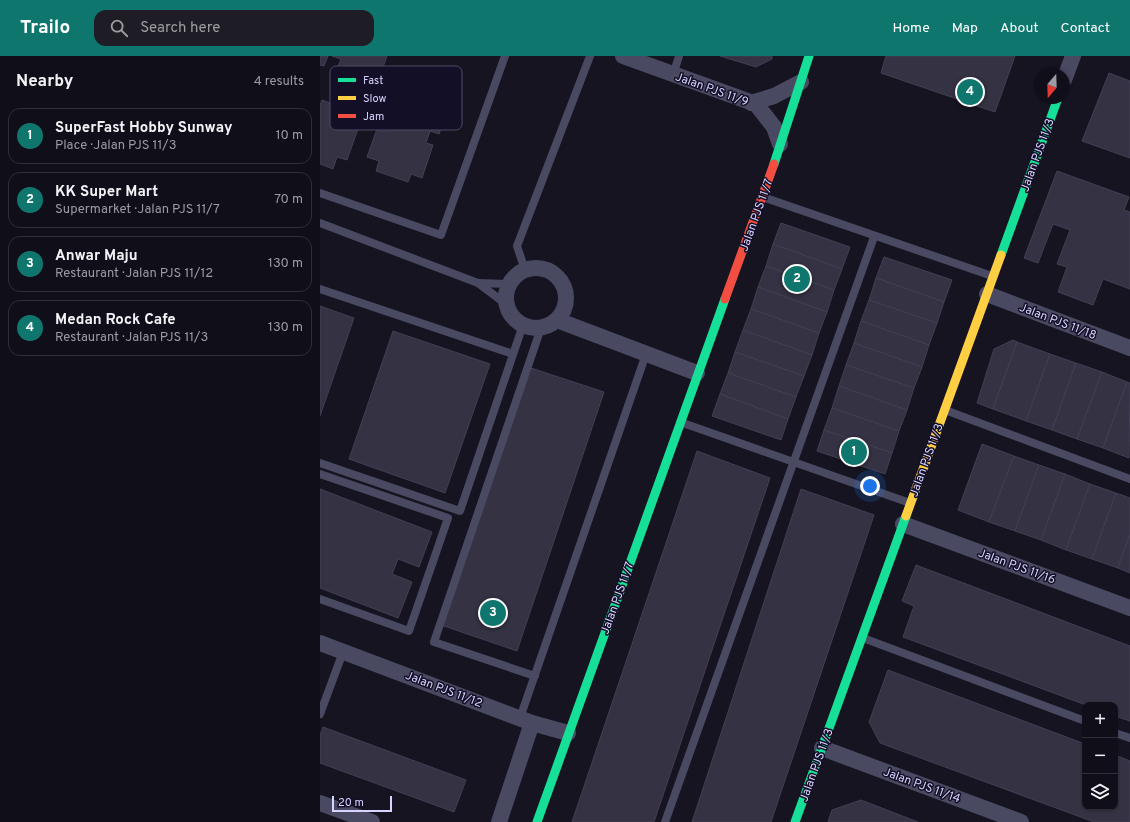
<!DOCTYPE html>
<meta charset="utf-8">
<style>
:root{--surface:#100f19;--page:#1e1d26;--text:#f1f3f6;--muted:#9c9ca2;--line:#302f38;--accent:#0f766e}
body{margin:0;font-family:Overpass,sans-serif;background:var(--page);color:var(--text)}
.controls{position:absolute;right:12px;bottom:12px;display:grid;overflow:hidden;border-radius:8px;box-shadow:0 1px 3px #0004}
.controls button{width:36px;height:36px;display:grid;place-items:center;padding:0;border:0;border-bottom:1px solid var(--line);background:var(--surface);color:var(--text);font:20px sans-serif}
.compass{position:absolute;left:714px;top:12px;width:36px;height:36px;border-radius:50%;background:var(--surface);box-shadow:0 1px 3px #0004;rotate:199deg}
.scale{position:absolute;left:12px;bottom:10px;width:60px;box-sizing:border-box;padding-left:4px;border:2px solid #d9d4ff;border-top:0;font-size:11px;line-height:14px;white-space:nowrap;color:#d9d4ff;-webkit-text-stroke:3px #130f26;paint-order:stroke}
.you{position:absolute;left:550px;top:430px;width:14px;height:14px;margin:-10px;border:3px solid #fff;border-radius:50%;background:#1a73e8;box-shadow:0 0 0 6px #1a73e833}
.badge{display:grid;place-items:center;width:26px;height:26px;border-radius:50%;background:var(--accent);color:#fff;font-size:13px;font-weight:700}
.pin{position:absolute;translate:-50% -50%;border:2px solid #fff;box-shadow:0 1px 4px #0006}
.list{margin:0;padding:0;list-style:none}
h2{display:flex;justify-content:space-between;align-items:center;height:52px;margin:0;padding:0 16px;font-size:17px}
h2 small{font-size:13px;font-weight:400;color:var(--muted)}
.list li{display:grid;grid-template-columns:26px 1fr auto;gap:12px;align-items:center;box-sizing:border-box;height:56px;margin:0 8px 8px;padding:0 8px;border:1px solid var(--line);border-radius:12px}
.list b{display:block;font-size:15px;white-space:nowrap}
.list p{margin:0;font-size:13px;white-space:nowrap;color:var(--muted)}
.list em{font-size:13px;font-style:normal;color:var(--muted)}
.icon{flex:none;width:22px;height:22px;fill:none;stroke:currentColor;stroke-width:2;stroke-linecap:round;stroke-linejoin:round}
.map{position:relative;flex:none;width:810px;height:766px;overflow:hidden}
header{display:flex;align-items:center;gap:24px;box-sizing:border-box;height:56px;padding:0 20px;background:var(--accent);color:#fff}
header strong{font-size:19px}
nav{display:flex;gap:22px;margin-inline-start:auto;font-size:14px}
.search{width:280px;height:36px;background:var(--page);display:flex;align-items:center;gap:10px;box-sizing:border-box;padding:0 14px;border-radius:12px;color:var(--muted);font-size:15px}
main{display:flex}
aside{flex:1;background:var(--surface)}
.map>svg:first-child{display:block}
.building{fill:#343243;stroke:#433f54}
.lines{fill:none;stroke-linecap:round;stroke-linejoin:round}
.lane{stroke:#4a4962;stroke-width:8}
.street{stroke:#4a4962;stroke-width:16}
.fast{stroke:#16e098;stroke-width:9}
.slow{stroke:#ffcf43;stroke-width:9}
.jam{stroke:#f24e42;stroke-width:9}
.labels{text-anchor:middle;stroke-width:3;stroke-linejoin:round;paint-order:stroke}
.street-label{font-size:12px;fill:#d9d4ff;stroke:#130f26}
.key{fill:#130f26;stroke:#4e4a67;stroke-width:1}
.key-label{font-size:11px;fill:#d9d4ff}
</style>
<header>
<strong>Trailo</strong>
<div class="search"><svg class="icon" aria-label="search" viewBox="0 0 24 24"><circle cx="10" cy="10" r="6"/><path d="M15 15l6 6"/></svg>Search here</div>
<nav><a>Home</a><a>Map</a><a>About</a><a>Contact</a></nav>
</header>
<main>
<aside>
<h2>Nearby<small>4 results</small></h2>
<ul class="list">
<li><span class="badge">1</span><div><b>SuperFast Hobby Sunway</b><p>Place · Jalan PJS 11/3</p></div><em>10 m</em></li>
<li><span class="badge">2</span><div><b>KK Super Mart</b><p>Supermarket · Jalan PJS 11/7</p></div><em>70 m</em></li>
<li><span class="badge">3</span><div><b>Anwar Maju</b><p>Restaurant · Jalan PJS 11/12</p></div><em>130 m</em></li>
<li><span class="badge">4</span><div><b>Medan Rock Cafe</b><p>Restaurant · Jalan PJS 11/3</p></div><em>130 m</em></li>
</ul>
</aside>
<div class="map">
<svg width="810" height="766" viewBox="0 0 810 766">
<rect width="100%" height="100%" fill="#161421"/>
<!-- building -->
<g class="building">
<path d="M0,0H8L4,10L0,9Z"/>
<path d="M12,0H67L61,17L54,14L50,25L17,13L21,3Z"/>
<path d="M400,0H452V3L436,11Z"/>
<path d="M566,0H695L675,56L561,17Z"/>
<path d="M789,17L810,25V102L762,85Z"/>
<path d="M88,20L115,29L111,41L129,47L119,78L110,75L106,87L113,89L102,122L91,118L88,126L56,115L59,105L47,101L57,73L65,76L71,58L63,56L73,28L84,31Z"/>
<path d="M2,44L33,55L29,66L39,70L27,104L17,101L13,113L0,108V49Z"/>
<path d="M737,115L809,141L804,154L810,156V233L783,223L773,249L738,236L747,211L737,208L750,174L733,168L718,207L704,202Z"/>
<path d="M461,167L530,191L522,213L453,188Z"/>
<path d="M453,188L522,213L514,234L446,210Z"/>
<path d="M564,201L632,224L624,246L556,222Z"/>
<path d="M446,210L514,234L507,256L438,231Z"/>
<path d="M556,222L624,246L617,267L549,244Z"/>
<path d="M438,231L507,256L499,277L431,253Z"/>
<path d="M549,244L617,267L609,289L541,265Z"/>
<path d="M0,250L34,262L0,360Z"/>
<path d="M431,253L499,277L492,299L423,274Z"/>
<path d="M541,265L609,289L602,311L534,287Z"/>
<path d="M423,274L492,299L484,320L415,296Z"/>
<path d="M73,275L170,308L125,437L29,403Z"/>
<path d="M693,284L697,286L673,353L657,347L674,293Z"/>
<path d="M697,286L730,298L706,365L673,353Z"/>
<path d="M534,287L602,311L594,332L526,309Z"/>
<path d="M415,296L484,320L476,341L408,317Z"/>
<path d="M730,298L756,307L732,374L706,365Z"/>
<path d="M756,307L782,316L757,383L732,374Z"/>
<path d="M526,309L594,332L587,354L519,330Z"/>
<path d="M208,311L284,336L197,595L121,569Z"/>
<path d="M782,316L807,326L783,392L757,383Z"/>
<path d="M408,317L476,341L468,363L400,338Z"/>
<path d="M807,326L810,327L809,402L783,392Z"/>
<path d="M519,330L587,354L579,375L512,352Z"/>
<path d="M400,338L468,363L461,384L392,360Z"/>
<path d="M512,352L579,375L572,397L504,374Z"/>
<path d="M504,374L572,397L565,418L497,395Z"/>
<path d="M662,388L694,400L669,466L638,454Z"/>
<path d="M377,395L450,422L334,766H252Z"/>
<path d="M694,400L719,409L695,475L669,466Z"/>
<path d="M719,409L745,418L721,484L695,475Z"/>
<path d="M745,418L770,428L746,494L721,484Z"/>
<path d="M770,428L796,437L772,503L746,494Z"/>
<path d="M0,433L112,476L99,511L78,503L72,518L92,526L78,562L0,532Z"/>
<path d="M481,433L554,459L451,766H372Z"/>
<path d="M796,437L810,442V478L798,512L772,503Z"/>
<path d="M810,478V517L798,512Z"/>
<path d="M596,509L810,590V665L795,660V649H766L583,581L594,550L582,545Z"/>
<path d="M568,614L765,688V751H795V699L810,705V766H774L560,687L549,666Z"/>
<path d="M3,671L146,724L134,756L0,707V679Z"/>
<path d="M541,744L598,766H508L512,754Z"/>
</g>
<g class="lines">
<!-- lane -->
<g class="lane">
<path d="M353,19L359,0"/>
<path d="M0,137L121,179L185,0"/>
<path d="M443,141L672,220"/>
<path d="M0,167L158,227L186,248"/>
<path d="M205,214L197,190L270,0"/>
<path d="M158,227L189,228"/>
<path d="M0,233L193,298"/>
<path d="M625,354L810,423"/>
<path d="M360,366L590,447"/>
<path d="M0,407L140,455L203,269"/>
<path d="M0,418L128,462L89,575L0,543"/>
<path d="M543,582L765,665"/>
<path d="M215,620L114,586L221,272"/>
<path d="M0,658L23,596"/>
<path d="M200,662L326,298"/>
<path d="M795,677L810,682"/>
<path d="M345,766L554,181"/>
</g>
<!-- street -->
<g class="street">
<path d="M303,0L436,48L454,71L460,88"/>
<path d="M744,24L753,0"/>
<path d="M431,47L454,40L481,26"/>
<circle cx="216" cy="242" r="30"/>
<path d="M667,238L810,292"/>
<path d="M237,264L377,317"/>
<path d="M583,468L810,552"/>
<path d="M0,587L212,667L248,677"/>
<path d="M502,692L701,766"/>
<path d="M0,747L52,766"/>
<path d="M179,766L212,667"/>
</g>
<!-- fast -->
<g class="fast">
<path d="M454,108L489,0"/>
<path d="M681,199L738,42"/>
<path d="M217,766L405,243"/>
<path d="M475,766L586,460"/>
</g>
<!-- slow -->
<path class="slow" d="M586,460L681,199"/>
<!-- jam -->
<path class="jam" d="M405,243L454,108"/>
</g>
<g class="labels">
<!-- street labels -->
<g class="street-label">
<text transform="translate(392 33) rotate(20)" y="4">Jalan PJS 11/9</text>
<text transform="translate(717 99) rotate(-70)" y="4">Jalan PJS 11/3</text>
<text transform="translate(436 159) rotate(-70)" y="4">Jalan PJS 11/7</text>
<text transform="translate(738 265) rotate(21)" y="4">Jalan PJS 11/18</text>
<text transform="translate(606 404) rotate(-70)" y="4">Jalan PJS 11/3</text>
<text transform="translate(697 510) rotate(20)" y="4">Jalan PJS 11/16</text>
<text transform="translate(297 542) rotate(-70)" y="4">Jalan PJS 11/7</text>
<text transform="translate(124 633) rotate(21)" y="4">Jalan PJS 11/12</text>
<text transform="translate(496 709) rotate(-70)" y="4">Jalan PJS 11/3</text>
<text transform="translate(602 729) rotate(20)" y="4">Jalan PJS 11/14</text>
</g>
</g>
<!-- legend -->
<rect x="10" y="10" width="132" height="64" rx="6" class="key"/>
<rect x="18" y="22" width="18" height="4" fill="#16e098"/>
<rect x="18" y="40" width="18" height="4" fill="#ffcf43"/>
<rect x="18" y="58" width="18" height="4" fill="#f24e42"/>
<g class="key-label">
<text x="43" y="28">Fast</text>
<text x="43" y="46">Slow</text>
<text x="43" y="64">Jam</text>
</g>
</svg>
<div class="controls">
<button>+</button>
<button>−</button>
<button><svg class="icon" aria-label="layers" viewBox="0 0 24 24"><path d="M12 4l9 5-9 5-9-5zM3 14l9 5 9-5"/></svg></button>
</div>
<svg class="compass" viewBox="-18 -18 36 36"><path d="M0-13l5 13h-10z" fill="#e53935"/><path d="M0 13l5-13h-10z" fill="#9c9ca2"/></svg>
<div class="scale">20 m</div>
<div class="you"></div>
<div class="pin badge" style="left:534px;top:396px">1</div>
<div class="pin badge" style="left:477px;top:223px">2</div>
<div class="pin badge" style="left:173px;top:557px">3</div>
<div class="pin badge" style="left:650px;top:36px">4</div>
</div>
</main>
